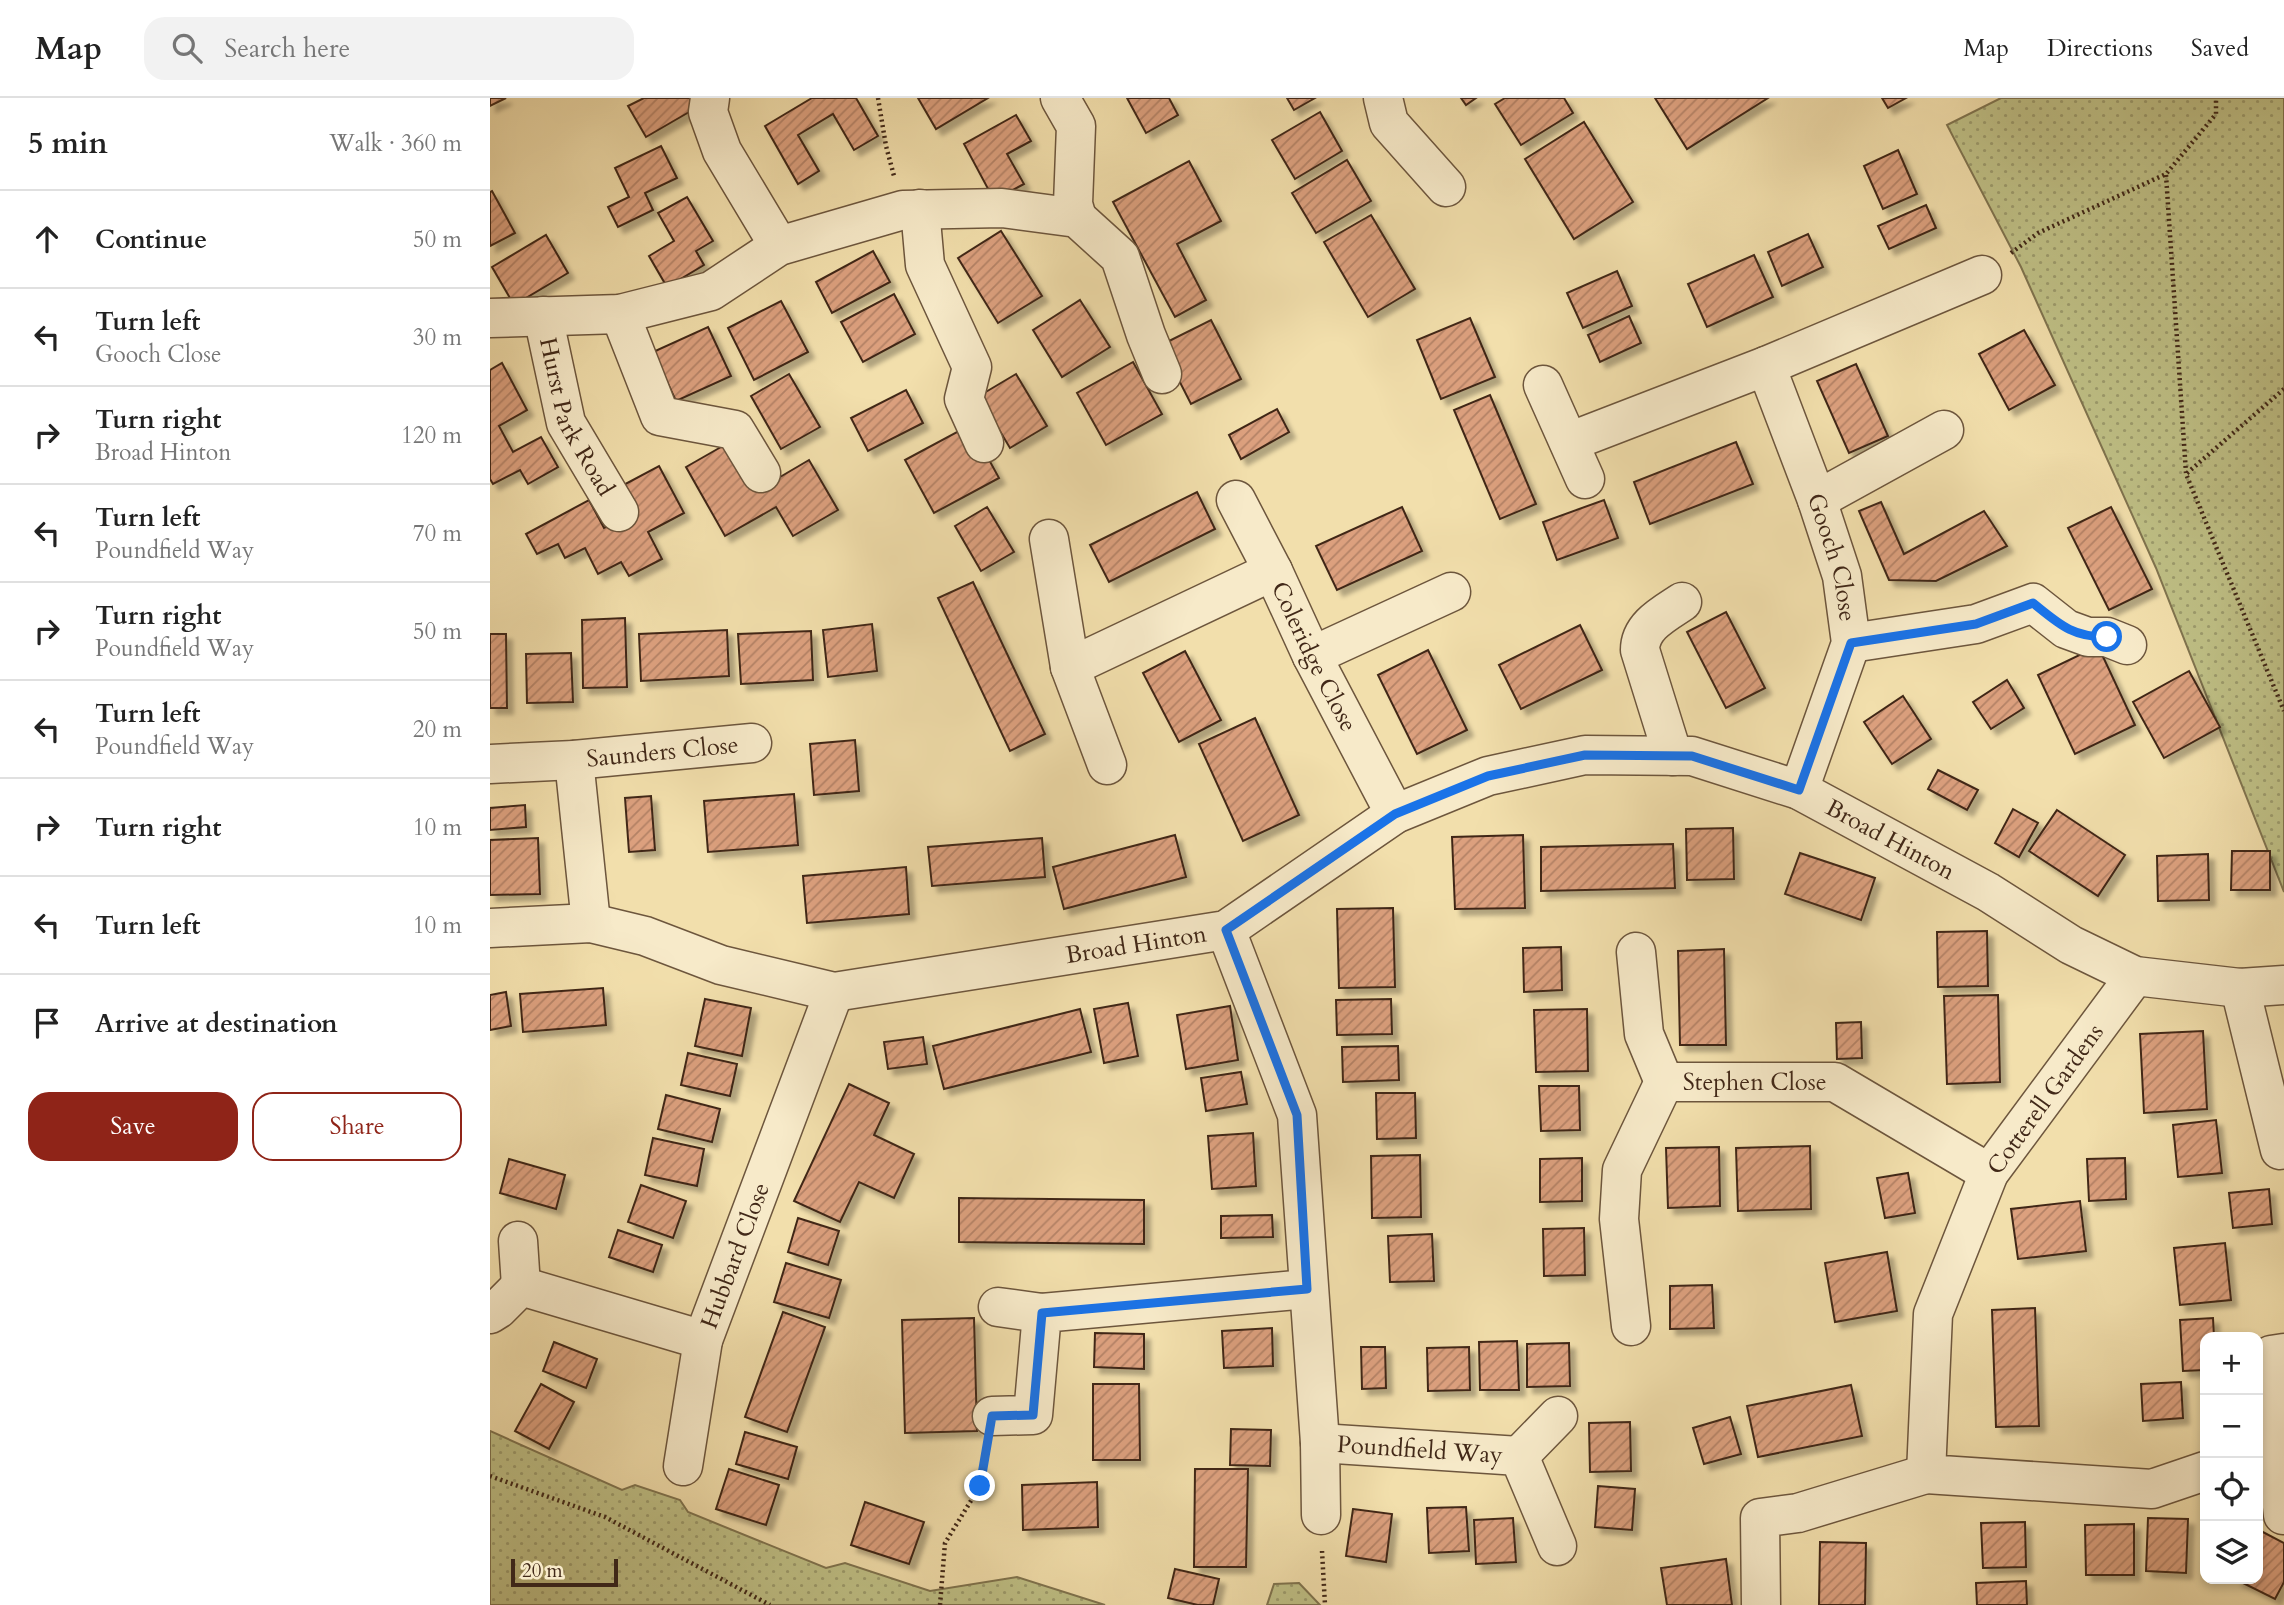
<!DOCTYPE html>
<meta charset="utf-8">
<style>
:root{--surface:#fff;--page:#f2f2f2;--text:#222;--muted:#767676;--line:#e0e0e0;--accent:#8f2418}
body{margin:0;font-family:Cardo,serif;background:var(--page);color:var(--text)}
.controls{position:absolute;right:21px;bottom:21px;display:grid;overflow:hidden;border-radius:14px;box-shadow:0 4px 10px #0003}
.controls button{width:63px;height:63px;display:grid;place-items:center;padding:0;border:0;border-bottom:2px solid var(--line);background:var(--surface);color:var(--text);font:35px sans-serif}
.scale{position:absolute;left:21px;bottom:18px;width:107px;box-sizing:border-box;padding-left:7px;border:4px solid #412818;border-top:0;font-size:19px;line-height:24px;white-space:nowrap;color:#412818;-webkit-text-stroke:5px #f7eac9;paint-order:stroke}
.stop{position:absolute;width:21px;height:21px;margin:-16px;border:5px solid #1a73e8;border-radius:50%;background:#fff}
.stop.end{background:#1a73e8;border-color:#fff;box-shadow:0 2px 7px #0008}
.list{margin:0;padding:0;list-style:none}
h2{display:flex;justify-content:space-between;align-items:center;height:91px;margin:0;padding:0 28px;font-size:30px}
h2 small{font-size:23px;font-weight:400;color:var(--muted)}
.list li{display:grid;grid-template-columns:46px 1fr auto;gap:21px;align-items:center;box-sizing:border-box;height:98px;padding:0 28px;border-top:2px solid var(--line)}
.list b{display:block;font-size:26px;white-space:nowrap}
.list p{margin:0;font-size:23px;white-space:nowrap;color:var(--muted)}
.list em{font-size:23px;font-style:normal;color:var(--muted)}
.actions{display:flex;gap:14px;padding:21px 28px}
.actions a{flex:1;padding:16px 0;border:2px solid var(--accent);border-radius:21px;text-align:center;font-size:24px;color:var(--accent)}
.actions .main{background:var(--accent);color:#fff}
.icon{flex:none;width:38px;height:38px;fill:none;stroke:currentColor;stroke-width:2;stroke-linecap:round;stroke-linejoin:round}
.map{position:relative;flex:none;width:1794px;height:1507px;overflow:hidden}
header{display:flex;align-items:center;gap:42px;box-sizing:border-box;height:98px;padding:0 35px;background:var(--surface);border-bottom:2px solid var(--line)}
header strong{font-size:33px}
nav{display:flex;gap:38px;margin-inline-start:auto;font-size:24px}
.search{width:490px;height:63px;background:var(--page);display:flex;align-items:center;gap:18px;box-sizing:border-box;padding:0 24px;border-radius:21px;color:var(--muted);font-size:26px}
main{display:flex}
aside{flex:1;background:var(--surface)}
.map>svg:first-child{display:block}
.park{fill:url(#park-dots);stroke:#80744f;stroke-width:2}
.building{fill:url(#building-hatch);stroke:#412818;stroke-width:2;filter:url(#shadow)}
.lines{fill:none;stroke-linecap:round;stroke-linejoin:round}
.minor-casing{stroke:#6d563d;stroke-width:41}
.path{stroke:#412818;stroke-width:4.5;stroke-dasharray:2 3.5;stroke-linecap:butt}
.minor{stroke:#f7eac9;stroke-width:38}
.route{stroke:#1a73e8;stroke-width:9}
.labels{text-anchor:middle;stroke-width:5;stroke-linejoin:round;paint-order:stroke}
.street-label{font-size:24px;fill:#412818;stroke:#f7eac9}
</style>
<header>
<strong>Map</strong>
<div class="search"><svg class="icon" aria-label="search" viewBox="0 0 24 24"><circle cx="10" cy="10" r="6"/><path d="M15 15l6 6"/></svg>Search here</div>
<nav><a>Map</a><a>Directions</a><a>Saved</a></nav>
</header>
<main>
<aside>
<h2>5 min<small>Walk · 360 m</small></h2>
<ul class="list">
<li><svg class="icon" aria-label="ahead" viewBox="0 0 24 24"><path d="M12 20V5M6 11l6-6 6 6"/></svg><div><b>Continue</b></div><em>50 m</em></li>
<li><svg class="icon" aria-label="left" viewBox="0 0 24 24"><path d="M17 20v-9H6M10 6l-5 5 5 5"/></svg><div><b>Turn left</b><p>Gooch Close</p></div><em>30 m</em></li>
<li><svg class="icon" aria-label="right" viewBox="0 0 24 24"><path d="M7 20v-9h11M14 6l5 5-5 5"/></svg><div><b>Turn right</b><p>Broad Hinton</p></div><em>120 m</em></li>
<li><svg class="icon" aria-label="left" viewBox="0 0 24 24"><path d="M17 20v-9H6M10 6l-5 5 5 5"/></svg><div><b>Turn left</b><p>Poundfield Way</p></div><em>70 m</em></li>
<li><svg class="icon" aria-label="right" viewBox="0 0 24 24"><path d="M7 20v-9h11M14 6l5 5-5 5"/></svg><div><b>Turn right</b><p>Poundfield Way</p></div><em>50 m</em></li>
<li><svg class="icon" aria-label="left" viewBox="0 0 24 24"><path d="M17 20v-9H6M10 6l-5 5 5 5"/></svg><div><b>Turn left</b><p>Poundfield Way</p></div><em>20 m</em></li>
<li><svg class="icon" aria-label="right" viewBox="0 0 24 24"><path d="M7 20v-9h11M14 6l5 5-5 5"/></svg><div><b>Turn right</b></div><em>10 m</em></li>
<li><svg class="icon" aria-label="left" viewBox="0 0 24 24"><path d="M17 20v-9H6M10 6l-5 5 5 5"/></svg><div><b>Turn left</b></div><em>10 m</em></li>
<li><svg class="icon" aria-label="arrive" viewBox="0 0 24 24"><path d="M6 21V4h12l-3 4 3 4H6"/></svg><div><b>Arrive at destination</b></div></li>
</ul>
<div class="actions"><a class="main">Save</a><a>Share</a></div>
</aside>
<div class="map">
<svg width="1794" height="1507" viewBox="0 0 1794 1507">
<defs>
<pattern id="park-dots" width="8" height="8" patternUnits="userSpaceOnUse" patternTransform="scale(1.75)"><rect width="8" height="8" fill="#bfc086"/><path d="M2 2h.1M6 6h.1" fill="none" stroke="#9d9c6d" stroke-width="1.8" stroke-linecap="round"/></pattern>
<pattern id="building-hatch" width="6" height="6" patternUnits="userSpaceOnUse" patternTransform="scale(1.75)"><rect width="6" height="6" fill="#dca07e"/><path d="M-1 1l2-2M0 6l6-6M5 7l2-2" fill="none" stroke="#b48266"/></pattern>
<filter id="shadow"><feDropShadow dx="6" dy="6" stdDeviation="2" flood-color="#0004"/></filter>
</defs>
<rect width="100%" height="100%" fill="#f2dfac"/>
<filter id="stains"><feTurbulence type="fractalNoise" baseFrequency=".00286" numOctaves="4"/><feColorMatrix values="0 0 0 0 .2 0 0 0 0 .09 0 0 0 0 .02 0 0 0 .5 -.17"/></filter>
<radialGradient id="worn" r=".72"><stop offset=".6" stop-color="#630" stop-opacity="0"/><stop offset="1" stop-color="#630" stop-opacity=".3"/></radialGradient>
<!-- park -->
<g class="park">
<path d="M1511,0H1794V794L1666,470L1531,169L1457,27Z"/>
<path d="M0,1333L132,1392L145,1387L190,1402L198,1414L336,1470L355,1465L440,1493L527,1479L615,1507H0Z"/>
<path d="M809,1485L830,1507H777L784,1486Z"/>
</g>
<!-- building -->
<g class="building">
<path d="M0,0H16L0,8Z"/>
<path d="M154,0H200L206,10L156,39L138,8Z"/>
<path d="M322,0H366L388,38L364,52L343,16L308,37L329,73L308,86L275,28Z"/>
<path d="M428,0H498L446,31Z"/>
<path d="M637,0H679L688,17L656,35Z"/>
<path d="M797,0H825L804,12Z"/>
<path d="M971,0H986L976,7Z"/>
<path d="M1015,0H1074L1083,15L1031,47L1005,6Z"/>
<path d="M1165,0H1278L1197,51Z"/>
<path d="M1392,0H1416L1398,10Z"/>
<path d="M830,14L852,53L805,81L782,42Z"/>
<path d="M526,17L541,43L517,56L534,86L504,102L474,46Z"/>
<path d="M1094,24L1143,104L1084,141L1035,61Z"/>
<path d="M171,48L187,80L155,95L163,112L128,129L118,109L139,99L125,70Z"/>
<path d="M1408,52L1427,96L1393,111L1374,68Z"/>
<path d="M857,62L881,103L826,135L802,95Z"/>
<path d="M699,63L731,123L687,146L716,202L685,219L623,104Z"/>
<path d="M2,93L25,135L0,148V94Z"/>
<path d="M197,99L223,143L206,153L214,167L177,189L159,158L184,143L168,115Z"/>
<path d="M1436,107L1446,130L1399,151L1388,128Z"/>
<path d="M881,117L925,191L878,219L834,144Z"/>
<path d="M511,133L552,198L508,225L468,160Z"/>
<path d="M1318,136L1333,169L1292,188L1278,154Z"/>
<path d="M56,137L78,175L24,207L2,169Z"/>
<path d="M383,153L400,184L342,215L326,184Z"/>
<path d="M1264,157L1283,199L1217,229L1198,186Z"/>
<path d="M1127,173L1142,208L1093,230L1077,195Z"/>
<path d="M404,196L425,236L373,264L351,224Z"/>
<path d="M590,202L620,249L572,279L543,232Z"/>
<path d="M291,203L318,254L264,282L238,230Z"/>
<path d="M1139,218L1151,245L1110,264L1098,237Z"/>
<path d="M980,220L1005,279L951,301L927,242Z"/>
<path d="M721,222L751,281L701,306L671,247Z"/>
<path d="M218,229L241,278L186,303L163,254Z"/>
<path d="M1534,232L1565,287L1519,312L1489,256Z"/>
<path d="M643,264L672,316L616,347L587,295Z"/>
<path d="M12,265L37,312L9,328L23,354L51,339L68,369L38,386L30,372L3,386L0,381V272Z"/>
<path d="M1366,266L1398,338L1359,355L1327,283Z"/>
<path d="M299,276L330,329L291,351L261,298Z"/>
<path d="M526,276L557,328L520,350L489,298Z"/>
<path d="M416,292L433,325L378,353L361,320Z"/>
<path d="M1000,297L1046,406L1010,421L964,312Z"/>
<path d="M787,311L799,334L751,361L739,337Z"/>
<path d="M480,327L509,380L444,415L415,362Z"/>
<path d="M245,341L273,389L319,362L348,412L303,438L286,409L235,438L196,369Z"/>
<path d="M1246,344L1263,386L1160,426L1144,384Z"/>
<path d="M169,368L194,415L158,434L172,461L139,478L131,464L108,476L95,450L75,460L68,446L47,456L36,436L99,402L114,430L139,417L126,391Z"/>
<path d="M707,394L725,431L619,484L600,447Z"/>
<path d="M1114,402L1128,440L1067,462L1053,424Z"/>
<path d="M1391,404L1414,456L1494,413L1517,448L1446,483L1399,482L1369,413Z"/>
<path d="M497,409L524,454L491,473L465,428Z"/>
<path d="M912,409L932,453L847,492L826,448Z"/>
<path d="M1621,409L1662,491L1619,512L1578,430Z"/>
<path d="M483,484L555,636L520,653L448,500Z"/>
<path d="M1236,514L1275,590L1236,610L1197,534Z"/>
<path d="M135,520L137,589L93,590L92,522Z"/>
<path d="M382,526L387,573L338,579L333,532Z"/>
<path d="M1090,527L1112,572L1031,611L1009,567Z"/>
<path d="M237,532L239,578L151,583L149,536Z"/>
<path d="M321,533L323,582L251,586L248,536Z"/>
<path d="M0,536H16L17,610H0Z"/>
<path d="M1608,548L1645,627L1585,656L1548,577Z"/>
<path d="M938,552L977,632L927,656L888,577Z"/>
<path d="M695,553L731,622L689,644L653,575Z"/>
<path d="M81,555L83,604L37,605L36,556Z"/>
<path d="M1699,573L1730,629L1674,660L1643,604Z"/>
<path d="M1517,582L1534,610L1501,631L1483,604Z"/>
<path d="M1413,598L1441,641L1402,666L1374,624Z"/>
<path d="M765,620L809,717L753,743L709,646Z"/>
<path d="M365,642L369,693L324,697L320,646Z"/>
<path d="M1448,672L1488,692L1477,712L1438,691Z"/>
<path d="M304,696L308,747L218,754L214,703Z"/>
<path d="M161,698L165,752L139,754L135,700Z"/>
<path d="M35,707L36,729L0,732V710Z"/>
<path d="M1523,711L1548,725L1529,759L1505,745Z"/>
<path d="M1567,712L1635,757L1608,798L1539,753Z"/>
<path d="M1243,730L1244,781L1197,782L1196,731Z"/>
<path d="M685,737L696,779L574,811L563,769Z"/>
<path d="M1033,737L1035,810L965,811L962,739Z"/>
<path d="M48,740L50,796L0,797V742Z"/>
<path d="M552,740L555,779L442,788L438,749Z"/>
<path d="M1183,746L1185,790L1051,793V749Z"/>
<path d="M1742,753H1780V792H1741Z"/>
<path d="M1310,755L1385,780L1371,822L1295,796Z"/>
<path d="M1718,756L1719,802L1668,803L1667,758Z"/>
<path d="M416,769L419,816L317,825L313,778Z"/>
<path d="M903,810L905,889L849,890L847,811Z"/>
<path d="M1497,833L1498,888L1448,889L1447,834Z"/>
<path d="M1071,849L1072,892L1034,894L1033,850Z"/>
<path d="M1234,851L1236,947H1190L1188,853Z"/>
<path d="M113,890L116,927L33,934L30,896Z"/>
<path d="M16,894L21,928L0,932V897Z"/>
<path d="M1508,897L1510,984L1457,986L1454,898Z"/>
<path d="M215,901L261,910L252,958L205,948Z"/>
<path d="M901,901L902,936L847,937L846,902Z"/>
<path d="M638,905L648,958L614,965L604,911Z"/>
<path d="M740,908L748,962L696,971L687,917Z"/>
<path d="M590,911L601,954L454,991L443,948Z"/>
<path d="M1097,911L1098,973L1046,974L1044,912Z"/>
<path d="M1371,924L1372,960L1347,961L1346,925Z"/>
<path d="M1713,933L1717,1011L1654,1015L1650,936Z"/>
<path d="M433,939L437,966L398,971L394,944Z"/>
<path d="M908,948L909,982L853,984L852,949Z"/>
<path d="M198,955L247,966L240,998L191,987Z"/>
<path d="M751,974L757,1006L716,1013L711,980Z"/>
<path d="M359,986L399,1005L384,1037L424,1056L404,1100L369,1084L350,1124L304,1103Z"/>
<path d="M1049,988H1089L1090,1032L1051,1033Z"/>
<path d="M886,995H925L926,1040L887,1041Z"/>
<path d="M176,997L230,1011L222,1044L168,1031Z"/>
<path d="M1726,1022L1732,1075L1688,1079L1683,1027Z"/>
<path d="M763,1035L766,1088L722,1091L718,1038Z"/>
<path d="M163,1040L214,1051L207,1088L155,1077Z"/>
<path d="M1320,1048L1321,1111L1248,1113L1246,1050Z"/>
<path d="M1229,1049L1230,1108L1178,1110L1176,1050Z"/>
<path d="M930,1057L931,1119L882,1120L881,1058Z"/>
<path d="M1092,1060V1103L1050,1104V1061Z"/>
<path d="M1635,1060L1636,1101L1599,1103L1597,1061Z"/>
<path d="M19,1061L75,1077L66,1111L10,1095Z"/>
<path d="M1418,1075L1425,1115L1395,1120L1387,1080Z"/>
<path d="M151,1087L196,1103L183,1140L138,1124Z"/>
<path d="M1779,1091L1782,1126L1743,1130L1739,1095Z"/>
<path d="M469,1100L654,1102V1146L469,1144Z"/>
<path d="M1590,1103L1596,1153L1528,1161L1521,1111Z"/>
<path d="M782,1117L783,1139L731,1140V1118Z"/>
<path d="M308,1120L349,1133L338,1167L298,1154Z"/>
<path d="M1094,1130L1095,1177L1054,1178L1053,1131Z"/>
<path d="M128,1132L172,1147L163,1174L119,1159Z"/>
<path d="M942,1136L944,1183L900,1184L898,1138Z"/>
<path d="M1735,1145L1741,1202L1690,1207L1684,1150Z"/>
<path d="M1397,1154L1407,1213L1345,1224L1335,1165Z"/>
<path d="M296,1165L351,1182L339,1220L284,1204Z"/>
<path d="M1222,1187L1224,1230L1180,1231V1188Z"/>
<path d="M1545,1210L1549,1328L1506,1329L1502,1212Z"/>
<path d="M293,1214L335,1229L297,1334L255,1319Z"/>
<path d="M484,1220L487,1333L415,1335L412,1222Z"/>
<path d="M1723,1220L1724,1239H1715V1272L1693,1273L1690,1222Z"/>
<path d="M782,1230L783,1268L734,1270L732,1233Z"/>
<path d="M605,1235L654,1236V1271L604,1269Z"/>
<path d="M1027,1243L1029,1292H990L989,1244Z"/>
<path d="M64,1244L107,1261L96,1290L53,1273Z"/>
<path d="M1079,1245L1080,1288L1037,1289V1246Z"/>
<path d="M871,1249H895L896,1290L872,1291Z"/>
<path d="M979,1249L980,1292L938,1293L937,1250Z"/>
<path d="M1691,1284L1693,1320L1653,1323L1651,1286Z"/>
<path d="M51,1286L84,1304L59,1351L25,1333Z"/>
<path d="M603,1286H649L650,1362H603Z"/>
<path d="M1361,1287L1372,1338L1268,1359L1257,1308Z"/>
<path d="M1240,1319L1251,1356L1214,1366L1203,1330Z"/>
<path d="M1140,1324L1141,1373L1100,1374L1099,1325Z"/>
<path d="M741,1331L781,1332L780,1368L740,1367Z"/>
<path d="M255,1334L307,1349L298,1381L246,1366Z"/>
<path d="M239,1371L289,1387L276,1427L226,1411Z"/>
<path d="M705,1371H758L756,1469H704Z"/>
<path d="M607,1384L608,1429L533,1432L532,1387Z"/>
<path d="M1108,1388L1145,1391L1142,1432L1105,1429Z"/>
<path d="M375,1404L434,1424L419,1466L361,1447Z"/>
<path d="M976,1409L979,1453L939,1455L937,1410Z"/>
<path d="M863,1411L902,1416L896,1464L856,1458Z"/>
<path d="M1023,1420L1026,1464L986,1466L984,1422Z"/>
<path d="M1658,1420L1698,1421L1696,1475L1656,1473Z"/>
<path d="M1535,1424L1536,1469L1493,1470L1491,1425Z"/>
<path d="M1644,1426V1477H1596L1595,1427Z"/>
<path d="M1769,1432L1794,1445V1484L1785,1501L1745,1481H1768Z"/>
<path d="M1330,1444L1376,1445L1375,1507H1329Z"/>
<path d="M1236,1461L1242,1507H1177L1171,1470Z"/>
<path d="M685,1471L729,1481L723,1507H708L678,1500Z"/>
<path d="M1536,1483L1537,1507H1487L1486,1485Z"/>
</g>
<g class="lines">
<!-- minor casing -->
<g class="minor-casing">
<g id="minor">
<path d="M220,0L218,14L232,53L289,148"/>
<path d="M570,0L586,28L583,106L587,120"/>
<path d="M893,0L899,25L956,89"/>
<path d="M430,111L435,167L482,269L474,301L494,345"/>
<path d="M130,216L170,318L245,332L271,375"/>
<path id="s1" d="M53,218L76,325L129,414"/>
<path d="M0,220L130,216L221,193L289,148L413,112L512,110L587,120L630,159L656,237L672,276"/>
<path id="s2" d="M1276,268L1327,402L1352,478L1361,545L1309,692"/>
<path d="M1053,287L1095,381"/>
<path d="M1079,344L1276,268L1492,177"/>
<path id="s3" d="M746,402L783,473L822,558L905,716"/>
<path d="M1327,402L1454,332"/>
<path d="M559,441L580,569L617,667"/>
<path d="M1361,545L1486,526L1543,505L1576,531L1598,539H1617L1637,547"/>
<path d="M822,558L961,494"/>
<path d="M580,569L783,473"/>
<path d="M1183,658L1150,552C1150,528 1174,516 1192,504"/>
<path d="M84,662L101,825"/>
<path id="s4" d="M0,666L84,662L262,645"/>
<path id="s5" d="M0,830L101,825L155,838L231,867L344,894L736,832L905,716L998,678L1095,657L1202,658L1309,692L1498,794L1581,847L1645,878L1750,890L1794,887"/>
<path d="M736,832L807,1017L830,1345L831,1417"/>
<path d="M1146,854L1154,936L1174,984"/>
<path d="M1645,878L1499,1075L1443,1216L1436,1376L1662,1391L1715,1373"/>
<path d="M1750,890L1790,1052"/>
<path d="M28,1143L31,1188"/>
<path d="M508,1209L552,1215"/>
<path id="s6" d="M0,1216L8,1211L31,1188L213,1242L344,894"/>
<path id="s7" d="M1141,1228L1129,1121L1132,1072L1174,984H1345L1499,1075"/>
<path d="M502,1318L543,1317L552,1215L817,1191"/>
<path id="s8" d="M830,1345L1029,1358L1067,1448"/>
<path d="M1029,1358L1068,1318"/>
<path d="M193,1368L213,1242"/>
<path d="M1793,1417L1785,1348L1781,1257L1794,1255"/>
<path d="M1271,1507L1270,1420L1308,1415L1436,1376"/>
</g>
</g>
<!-- path -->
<g class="path">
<path d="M388,0L396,48L404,78"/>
<path d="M1676,77L1696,375"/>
<path d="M1521,155L1548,135L1676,76L1726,16V0"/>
<path d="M1794,291L1696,376L1794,613"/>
<path d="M0,1378L115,1419L280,1507"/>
<path d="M832,1453L835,1507"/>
<path d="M450,1507L455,1445L490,1388L496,1353"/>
</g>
<!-- minor -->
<use href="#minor" class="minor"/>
</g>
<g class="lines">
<!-- route -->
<path class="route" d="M490,1388L502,1318L543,1317L552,1215L817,1191L807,1017L736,832L905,716L998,678L1095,657L1202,658L1309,692L1361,545L1486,526L1543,505C1569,526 1582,539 1617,539"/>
</g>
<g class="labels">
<!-- street labels -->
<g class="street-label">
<text dy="8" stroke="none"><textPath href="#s1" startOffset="107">Hurst Park Road</textPath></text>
<text dy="8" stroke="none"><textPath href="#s2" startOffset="203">Gooch Close</textPath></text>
<text dy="8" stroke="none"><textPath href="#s3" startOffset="175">Coleridge Close</textPath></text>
<text dy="8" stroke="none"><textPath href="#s4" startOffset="173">Saunders Close</textPath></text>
<text dy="8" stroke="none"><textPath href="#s5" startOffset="1479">Broad Hinton</textPath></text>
<text dy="8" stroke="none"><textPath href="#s5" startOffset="660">Broad Hinton</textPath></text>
<text dy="8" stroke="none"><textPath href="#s7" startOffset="345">Stephen Close</textPath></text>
<text transform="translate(1555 1001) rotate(-54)" y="8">Cotterell Gardens</text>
<text dy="8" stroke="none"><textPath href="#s6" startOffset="322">Hubbard Close</textPath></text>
<text dy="8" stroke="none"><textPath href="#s8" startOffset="100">Poundfield Way</textPath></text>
</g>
</g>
<rect width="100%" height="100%" filter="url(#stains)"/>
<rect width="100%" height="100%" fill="url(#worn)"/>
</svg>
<div class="controls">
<button>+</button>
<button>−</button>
<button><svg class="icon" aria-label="locate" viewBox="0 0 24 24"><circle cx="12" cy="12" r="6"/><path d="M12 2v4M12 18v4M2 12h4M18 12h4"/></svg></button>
<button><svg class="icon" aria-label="layers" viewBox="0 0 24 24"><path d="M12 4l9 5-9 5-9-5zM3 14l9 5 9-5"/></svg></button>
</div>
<div class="scale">20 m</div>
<div class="stop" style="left:1617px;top:539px"></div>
<div class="stop end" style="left:490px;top:1388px"></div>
</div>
</main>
